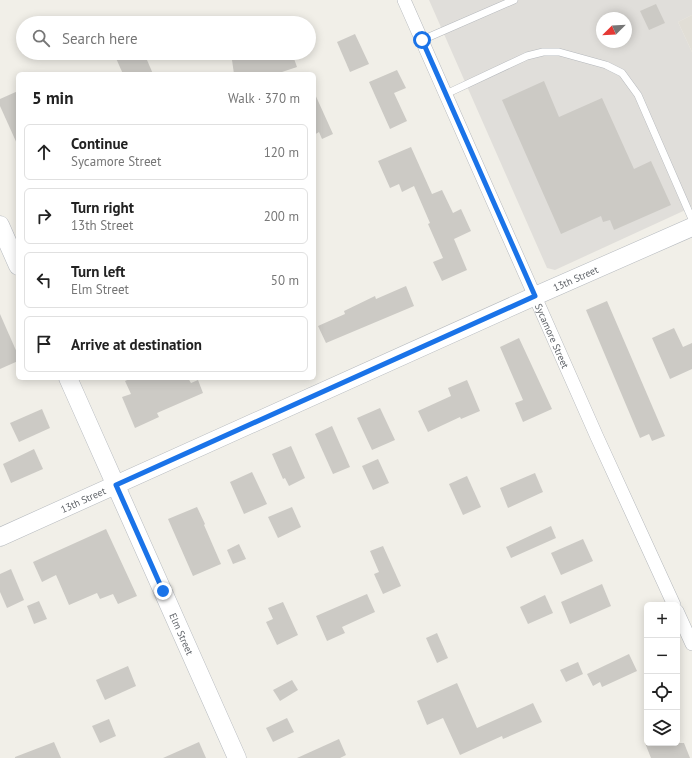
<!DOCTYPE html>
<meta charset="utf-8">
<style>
:root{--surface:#fff;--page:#f2f2f2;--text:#222;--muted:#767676;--line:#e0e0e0}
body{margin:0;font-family:"PT Sans",sans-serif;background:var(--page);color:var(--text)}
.controls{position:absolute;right:12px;bottom:12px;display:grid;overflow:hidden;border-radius:6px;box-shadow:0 2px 10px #0003}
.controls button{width:36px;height:36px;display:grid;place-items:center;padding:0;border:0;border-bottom:1px solid var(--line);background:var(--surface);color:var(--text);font:20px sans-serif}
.compass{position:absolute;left:596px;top:12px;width:36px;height:36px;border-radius:50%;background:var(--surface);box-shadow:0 2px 10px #0003;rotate:246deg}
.stop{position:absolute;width:12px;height:12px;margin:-9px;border:3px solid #1a73e8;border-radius:50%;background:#fff}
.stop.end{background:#1a73e8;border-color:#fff;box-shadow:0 1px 4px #0008}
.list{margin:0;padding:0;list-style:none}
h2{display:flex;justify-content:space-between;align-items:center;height:52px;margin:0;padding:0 16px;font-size:17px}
h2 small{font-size:13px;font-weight:400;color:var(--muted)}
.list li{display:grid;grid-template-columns:26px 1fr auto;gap:12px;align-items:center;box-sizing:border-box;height:56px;margin:0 8px 8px;padding:0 8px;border:1px solid var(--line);border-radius:6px}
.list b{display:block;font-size:15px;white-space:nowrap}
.list p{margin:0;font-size:13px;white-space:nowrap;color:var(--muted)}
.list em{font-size:13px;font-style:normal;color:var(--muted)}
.icon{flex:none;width:22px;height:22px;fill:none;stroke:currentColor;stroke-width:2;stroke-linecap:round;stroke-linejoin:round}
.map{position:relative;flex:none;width:692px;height:758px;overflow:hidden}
.search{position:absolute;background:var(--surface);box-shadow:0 2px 10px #0003;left:16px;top:16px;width:300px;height:44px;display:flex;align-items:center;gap:10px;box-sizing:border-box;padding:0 14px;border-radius:22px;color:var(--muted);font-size:15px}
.panel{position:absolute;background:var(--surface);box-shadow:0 2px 10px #0003;left:16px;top:72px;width:300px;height:308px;border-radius:6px}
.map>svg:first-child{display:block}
.industrial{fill:#e0deda;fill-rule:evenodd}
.education{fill:#e1ded6}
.building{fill:#cccac5}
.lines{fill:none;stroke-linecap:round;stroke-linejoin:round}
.service-casing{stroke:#b5b8bc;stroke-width:8}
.minor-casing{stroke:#b5b8bc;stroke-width:14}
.secondary-casing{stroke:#b6babf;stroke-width:19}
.service{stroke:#fff;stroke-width:7}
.minor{stroke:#fff;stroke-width:13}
.secondary{stroke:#fff;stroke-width:18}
.route{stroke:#1a73e8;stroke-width:5}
.labels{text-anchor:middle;stroke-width:3;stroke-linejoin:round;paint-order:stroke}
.street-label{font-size:10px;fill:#5f6368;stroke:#fff}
</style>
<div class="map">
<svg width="692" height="758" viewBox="0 0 692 758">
<rect width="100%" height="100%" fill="#f1efe8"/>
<!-- industrial -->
<path class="industrial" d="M429,0H692V15L678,22L692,52V207L555,270L547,268ZM602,18H626V42H602Z"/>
<!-- education -->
<path class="education" d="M692,15V52L678,22Z"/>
<!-- building -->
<g class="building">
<path d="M656,4L665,23L649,30L640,11Z"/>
<path d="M355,34L369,64L350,72L337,42Z"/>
<path d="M122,53H144L153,74H123L115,56Z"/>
<path d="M231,53H292L297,67L276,74H234Z"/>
<path d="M397,70L406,88L394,93L407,121L390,129L369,82Z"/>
<path d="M544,81L559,117L602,98L634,169L651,161L671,205L614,230L610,220L603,222L601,216L561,234L502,100Z"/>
<path d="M18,91V146L0,106V99Z"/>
<path d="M314,92L333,134L322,139L319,132L314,135Z"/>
<path d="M411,147L432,194L442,190L453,213L461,209L471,231L454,239L467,270L442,281L433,262L443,258L428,224L430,223L414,186L402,192L399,184L390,188L378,161Z"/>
<path d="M406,286L414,306L326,343L318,326L345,314L344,311L375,296L376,299Z"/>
<path d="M607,301L665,436L652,441L649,434L640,438L586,310Z"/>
<path d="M0,314L18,355V361L0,369Z"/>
<path d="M674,328L683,347L692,343V369L670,379L652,338Z"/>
<path d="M519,338L552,409L523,422L515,403L523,400L500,347Z"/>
<path d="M132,378H188L191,383L198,380L203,393L157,413L159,417L135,428L122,397L131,394L125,381Z"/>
<path d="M467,380L480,411L461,419L460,417L428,432L418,411L451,396L448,388Z"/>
<path d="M380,408L395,440L372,450L357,418Z"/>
<path d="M42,409L50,428L19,442L10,423Z"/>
<path d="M332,426L350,467L333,474L315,434Z"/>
<path d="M291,446L305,478L289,486L285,478L283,479L272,454Z"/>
<path d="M34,449L43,469L11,483L3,464Z"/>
<path d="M378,459L389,483L373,490L362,466Z"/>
<path d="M252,472L267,504L244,514L230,482Z"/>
<path d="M535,473L543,492L508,508L500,488Z"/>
<path d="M467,476L481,507L463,515L449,484Z"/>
<path d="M197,507L205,524L204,525L221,564L193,576L168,519Z"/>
<path d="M292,507L301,527L278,538L268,517Z"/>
<path d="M551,526L556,538L511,558L506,547Z"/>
<path d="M106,529L137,596L118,604L113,594L100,599L97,593L69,605L56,575L42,582L33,562Z"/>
<path d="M583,539L593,561L561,575L551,553Z"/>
<path d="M239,544L246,559L233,564L227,550Z"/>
<path d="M383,546L401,586L383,594L374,574L379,572L370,551Z"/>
<path d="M11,569L24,600L7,608L0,592V574Z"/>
<path d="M602,584L611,606L570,624L561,602Z"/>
<path d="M367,594L375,612L342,627L345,633L327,641L316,616Z"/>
<path d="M545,595L553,613L528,624L520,607Z"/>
<path d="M39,601L47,619L34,624L27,606Z"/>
<path d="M283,602L298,635L277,645L266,622L273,619L268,608Z"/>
<path d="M437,633L448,658L437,663L426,638Z"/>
<path d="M629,654L637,671L602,687L600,682L593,686L587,674Z"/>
<path d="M578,662L583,674L566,682L560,670Z"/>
<path d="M128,666L136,686L105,700L96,680Z"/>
<path d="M292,680L298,690L280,701L273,690Z"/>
<path d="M457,683L477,728L533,703L542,722L503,739L502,736L460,755L443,718L427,725L417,701Z"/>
<path d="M287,718L294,732L273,742L266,728Z"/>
<path d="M109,719L116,736L100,743L92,726Z"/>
<path d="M339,739L346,755L340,758H297Z"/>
<path d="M54,742L61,758H15V757Z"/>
<path d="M199,742L206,758H163Z"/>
<path d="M645,743H684L690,758H651Z"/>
</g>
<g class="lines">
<!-- service casing -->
<g class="service-casing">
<g id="service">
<path d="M422,40L514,0"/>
<path d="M446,94L527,56L543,52H559L606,65L622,73L638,95L692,219"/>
</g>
</g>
<!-- minor casing -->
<g class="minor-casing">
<g id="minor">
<path id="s1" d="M404,0L597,437L674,605"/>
<path d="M677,611L692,644"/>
</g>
</g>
<!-- secondary casing -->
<g class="secondary-casing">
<g id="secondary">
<path d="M0,225L18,266"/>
<path id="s2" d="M68,378L237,758"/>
<path id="s3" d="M0,537L535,296L692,227"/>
</g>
</g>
<!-- service -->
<use href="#service" class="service"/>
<!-- minor -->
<use href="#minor" class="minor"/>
<!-- secondary -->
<use href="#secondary" class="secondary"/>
</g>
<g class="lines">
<!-- route -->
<path class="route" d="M163,591L116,485L535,296L422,40"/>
</g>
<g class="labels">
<!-- street labels -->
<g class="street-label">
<text dy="4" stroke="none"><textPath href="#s3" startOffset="631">13th Street</textPath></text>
<text dy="4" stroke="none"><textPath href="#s1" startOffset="367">Sycamore Street</textPath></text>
<text dy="4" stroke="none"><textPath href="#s3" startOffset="91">13th Street</textPath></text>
<text dy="4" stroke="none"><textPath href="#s2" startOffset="280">Elm Street</textPath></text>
</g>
</g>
</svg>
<div class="controls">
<button>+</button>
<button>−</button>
<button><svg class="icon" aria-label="locate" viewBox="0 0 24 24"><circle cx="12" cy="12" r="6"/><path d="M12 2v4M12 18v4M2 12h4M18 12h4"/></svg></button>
<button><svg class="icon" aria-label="layers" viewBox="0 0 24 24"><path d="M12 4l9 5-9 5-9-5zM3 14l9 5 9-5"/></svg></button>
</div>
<svg class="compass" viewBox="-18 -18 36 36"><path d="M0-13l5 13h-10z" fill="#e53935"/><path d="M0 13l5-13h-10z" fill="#767676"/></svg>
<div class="stop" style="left:422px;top:40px"></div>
<div class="stop end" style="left:163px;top:591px"></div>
<div class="search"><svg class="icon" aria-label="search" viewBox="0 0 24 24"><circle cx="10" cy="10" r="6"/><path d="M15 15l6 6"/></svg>Search here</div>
<section class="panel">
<h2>5 min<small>Walk · 370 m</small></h2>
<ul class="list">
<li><svg class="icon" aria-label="ahead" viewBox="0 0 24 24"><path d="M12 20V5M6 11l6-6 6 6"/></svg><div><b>Continue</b><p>Sycamore Street</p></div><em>120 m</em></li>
<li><svg class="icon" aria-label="right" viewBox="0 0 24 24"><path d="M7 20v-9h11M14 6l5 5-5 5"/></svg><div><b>Turn right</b><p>13th Street</p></div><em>200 m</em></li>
<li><svg class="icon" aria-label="left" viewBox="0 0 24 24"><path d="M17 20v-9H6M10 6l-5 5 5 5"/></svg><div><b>Turn left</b><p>Elm Street</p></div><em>50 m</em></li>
<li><svg class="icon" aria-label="arrive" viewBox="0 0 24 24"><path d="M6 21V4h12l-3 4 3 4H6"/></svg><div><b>Arrive at destination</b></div></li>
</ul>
</section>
</div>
